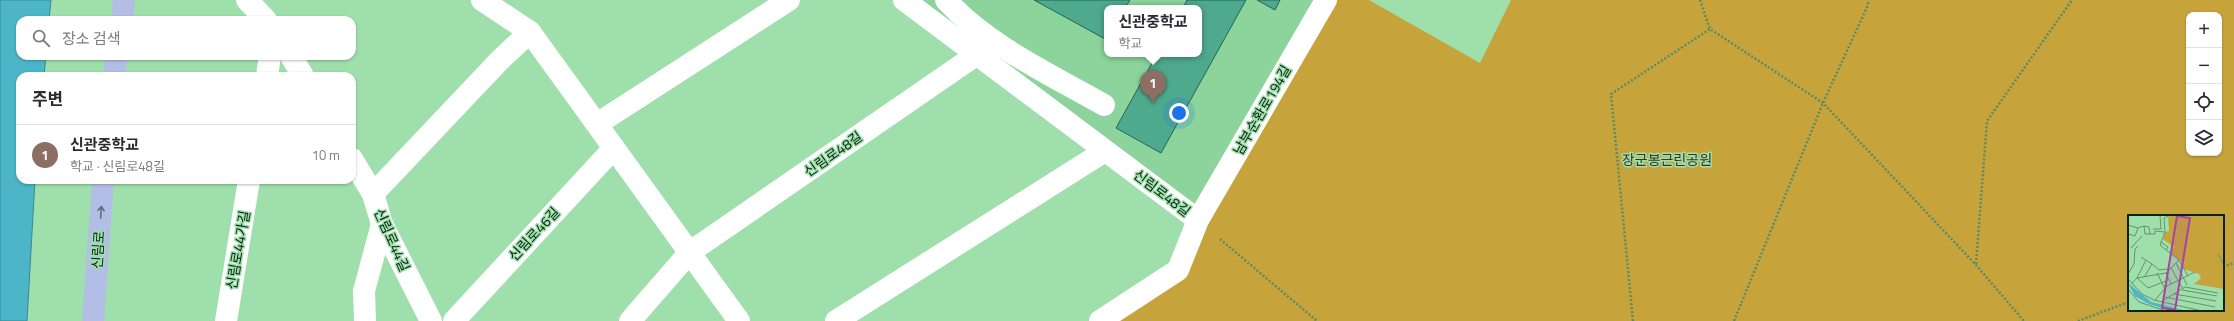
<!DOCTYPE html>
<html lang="ko">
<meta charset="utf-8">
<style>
:root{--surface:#fff;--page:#f2f2f3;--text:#2b2b33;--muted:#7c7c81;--line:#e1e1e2;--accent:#aa41a3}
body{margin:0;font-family:"Titillium Web","Noto Sans KR",sans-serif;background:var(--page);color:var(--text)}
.controls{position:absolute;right:12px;top:12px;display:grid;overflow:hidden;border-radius:8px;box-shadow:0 1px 3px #0004}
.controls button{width:36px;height:36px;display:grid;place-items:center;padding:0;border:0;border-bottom:1px solid var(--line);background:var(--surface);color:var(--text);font:20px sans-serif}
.you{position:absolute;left:1179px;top:113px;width:14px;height:14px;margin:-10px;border:3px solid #fff;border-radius:50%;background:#1a73e8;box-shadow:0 0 0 6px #1a73e833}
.badge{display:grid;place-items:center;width:26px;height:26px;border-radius:50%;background:var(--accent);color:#fff;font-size:13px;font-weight:700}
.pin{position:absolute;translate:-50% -33px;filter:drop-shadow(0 1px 2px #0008)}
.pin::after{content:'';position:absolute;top:21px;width:14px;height:12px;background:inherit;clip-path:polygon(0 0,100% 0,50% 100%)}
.popup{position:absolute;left:1104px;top:5px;width:98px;height:52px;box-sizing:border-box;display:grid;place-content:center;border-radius:8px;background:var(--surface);filter:drop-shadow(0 1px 3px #0005);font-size:13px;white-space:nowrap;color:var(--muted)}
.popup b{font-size:15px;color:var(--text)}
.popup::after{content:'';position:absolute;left:50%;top:100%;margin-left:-8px;border:8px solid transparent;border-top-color:var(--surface)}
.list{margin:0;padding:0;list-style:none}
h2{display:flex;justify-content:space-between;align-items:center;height:52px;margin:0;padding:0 16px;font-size:17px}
h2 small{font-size:13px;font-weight:400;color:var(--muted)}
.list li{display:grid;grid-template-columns:26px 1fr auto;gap:12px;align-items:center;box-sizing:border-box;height:60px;padding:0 16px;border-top:1px solid var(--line)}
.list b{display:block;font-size:15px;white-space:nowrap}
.list p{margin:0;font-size:13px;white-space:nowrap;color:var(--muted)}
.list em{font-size:13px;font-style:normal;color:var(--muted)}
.icon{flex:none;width:22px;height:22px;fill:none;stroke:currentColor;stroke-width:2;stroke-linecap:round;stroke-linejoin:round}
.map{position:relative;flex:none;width:2234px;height:321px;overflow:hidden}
.search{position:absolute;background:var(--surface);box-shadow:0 1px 3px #0004;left:16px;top:16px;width:340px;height:44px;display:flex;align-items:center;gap:10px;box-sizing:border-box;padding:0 14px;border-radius:12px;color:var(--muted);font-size:15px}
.panel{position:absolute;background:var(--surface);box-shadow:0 1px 3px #0004;left:16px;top:72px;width:340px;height:112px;border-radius:12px}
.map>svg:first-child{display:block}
.built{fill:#8cd49c;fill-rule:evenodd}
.green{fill:#c6a43b;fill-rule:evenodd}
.water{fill:#4cb5c7;stroke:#388a90}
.building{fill:#4fa98d;stroke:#216753}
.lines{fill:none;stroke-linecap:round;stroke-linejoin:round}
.path{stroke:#5c8b66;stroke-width:2.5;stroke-dasharray:2 2;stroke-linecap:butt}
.minor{stroke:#fff;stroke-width:22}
.major{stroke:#b2bee5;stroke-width:22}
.oneway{stroke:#5e717b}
.labels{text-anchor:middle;stroke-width:3;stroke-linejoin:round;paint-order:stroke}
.street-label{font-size:14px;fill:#092411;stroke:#9fdfac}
.park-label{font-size:14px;fill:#3c341d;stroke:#9fdfac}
.inset-road{fill:none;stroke:#63946e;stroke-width:1}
.view{fill:#aa41a3;fill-opacity:0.15;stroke:#aa41a3;stroke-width:2}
.inset-edge{fill:none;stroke:#092411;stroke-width:2}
</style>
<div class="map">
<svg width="2234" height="321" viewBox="0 0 2234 321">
<rect width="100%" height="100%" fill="#9fdfac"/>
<!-- built -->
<path class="built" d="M904,0H1326L1198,220ZM1107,8H1199V54H1107Z"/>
<!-- green -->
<path class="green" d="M1326,0H1369L1480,63L1511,0H2234V321H1100L1178,270ZM2189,15H2219V153H2189ZM2129,216H2223V310H2129Z"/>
<!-- water -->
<path class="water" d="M0,0H51L49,20H20V56H46L44,76H20V180H35L27,321H0Z"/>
<!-- building -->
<g class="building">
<path d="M1034,0H1130L1125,8H1107V40Z"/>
<path d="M1187,0H1246L1161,153L1116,128L1157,54H1199V8H1183Z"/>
<path d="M1257,0H1280L1275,10Z"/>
</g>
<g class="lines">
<!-- path -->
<g class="path">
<path d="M1700,0L1710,29L1823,103L1976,265L2024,321"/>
<path d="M1220,239L1317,321"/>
<path d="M1976,264L1987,121L2072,0"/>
<path d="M2223,267L2234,263"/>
<path d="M1633,321L1611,94L1710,29"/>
<path d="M1734,321L1823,103L1868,5V0"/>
<path d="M2078,321L2129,302"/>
</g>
<!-- minor -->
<g class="minor">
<path d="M247,0L266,20"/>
<path d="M482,0L530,32L739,321"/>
<path d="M904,0L1198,220L1178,270L1100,321"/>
<path d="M946,0C988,46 1050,74 1104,105"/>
<path d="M291,56L303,76"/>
<path d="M267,76L270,56"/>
<path d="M597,124L789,0"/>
<path d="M352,159L373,194L382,224L431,321"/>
<path d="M373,194L500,60L530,32"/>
<path d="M1198,220L1326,0"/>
<path d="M226,321L249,180"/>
<path d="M365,321L364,291L382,224"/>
<path d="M454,321L614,148"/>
<path d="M630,321L690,252L976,55"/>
<path d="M836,321L1105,151"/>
</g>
<!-- major -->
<g class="major">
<path d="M122,20L124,0"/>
<path d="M114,76L117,56"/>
<path d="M93,321L103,180"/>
</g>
</g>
<!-- one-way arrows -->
<defs><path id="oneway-shaft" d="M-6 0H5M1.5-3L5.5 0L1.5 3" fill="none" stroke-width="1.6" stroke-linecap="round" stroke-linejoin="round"/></defs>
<use class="oneway" href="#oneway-shaft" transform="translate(101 212) rotate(-86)"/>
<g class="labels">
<!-- street labels -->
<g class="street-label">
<text transform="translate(1262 110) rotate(-60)" y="5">남부순환로194길</text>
<text transform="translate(833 154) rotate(-35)" y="5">신림로48길</text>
<text transform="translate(1162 193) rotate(37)" y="5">신림로48길</text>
<text transform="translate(534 234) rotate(-47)" y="5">신림로46길</text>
<text transform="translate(392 240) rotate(66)" y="5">신림로44길</text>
<text transform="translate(98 250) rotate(-86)" y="5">신림로</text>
<text transform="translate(238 250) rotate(-80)" y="5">신림로44가길</text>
</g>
<!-- park labels -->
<g class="park-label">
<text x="1667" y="165">장군봉근린공원</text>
</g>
</g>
<!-- overview -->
<g transform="translate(2128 215)">
<rect width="96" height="96" fill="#9fdfac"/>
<path d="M43,0H96V74L66,69L73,63L71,59L56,54L53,46L42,38L46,32L35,24L37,17L41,16L40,3Z" fill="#c6a43b"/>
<path d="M0,68L23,87L59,96H44L21,89L7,81Z" fill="#4cb5c7"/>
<path class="inset-road" d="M43,0L36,3L37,17L32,30L51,45M0,10L10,13L16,11L17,19H27V16L36,17M16,11L21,12L22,19M25,14H33L32,0M0,19L7,21L10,13M33,27L40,32L38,35M3,33L14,21M90,39L96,50M13,42L24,49L17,61M18,45L9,63L20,73L38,66M48,48L59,70M24,49L31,55L40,54M43,53L55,74M29,58L37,74M38,58L43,69M0,59L6,49L7,34L10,31M0,64L14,79L26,85L74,96M4,68L9,63L38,58L51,45L60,61M0,74L11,87L38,96M54,75L89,81M46,79L88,86M37,82L87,92M27,85L39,71L67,57M33,87L57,72L90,78"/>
<path class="view" d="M49,1L62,3L47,95L34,93Z"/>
<rect width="96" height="96" class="inset-edge"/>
</g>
</svg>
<div class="controls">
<button>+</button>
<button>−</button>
<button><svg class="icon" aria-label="locate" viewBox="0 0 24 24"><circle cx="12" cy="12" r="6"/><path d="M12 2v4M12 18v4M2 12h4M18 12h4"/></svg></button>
<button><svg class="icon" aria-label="layers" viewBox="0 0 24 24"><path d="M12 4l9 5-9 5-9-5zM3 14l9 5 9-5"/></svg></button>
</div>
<div class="you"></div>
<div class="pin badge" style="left:1153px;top:103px;background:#8d6e63">1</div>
<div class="popup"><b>신관중학교</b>학교</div>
<div class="search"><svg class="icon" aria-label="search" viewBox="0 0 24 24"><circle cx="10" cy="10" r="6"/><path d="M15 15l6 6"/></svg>장소 검색</div>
<section class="panel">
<h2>주변<small></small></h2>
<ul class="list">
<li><span class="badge" style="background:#8d6e63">1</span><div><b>신관중학교</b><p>학교 · 신림로48길</p></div><em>10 m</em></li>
</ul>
</section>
</div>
